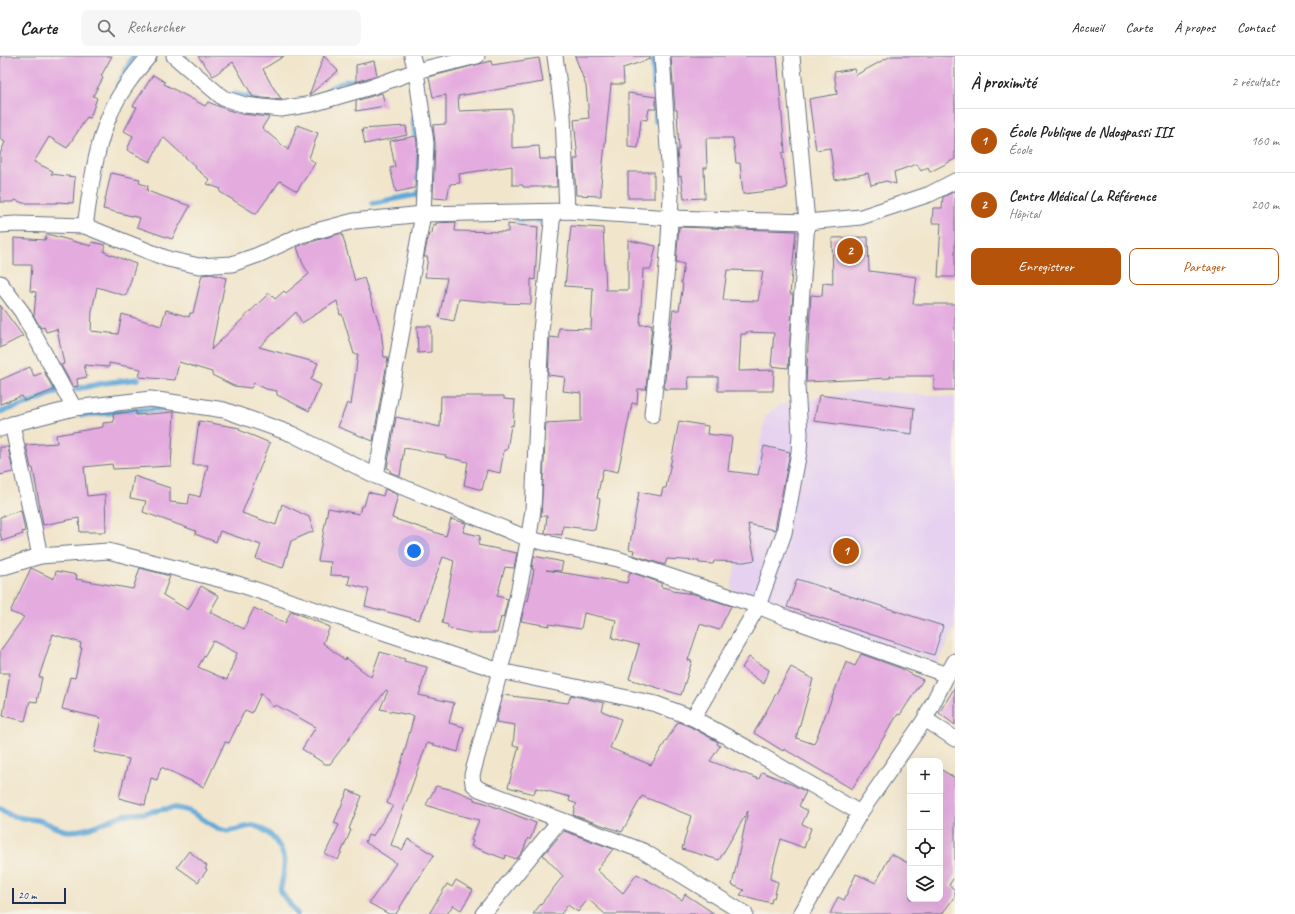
<!DOCTYPE html>
<html lang="fr">
<meta charset="utf-8">
<style>
:root{--surface:#fff;--page:#f6f6f6;--text:#222;--muted:#767676;--line:#e0e0e0;--accent:#b45309}
body{margin:0;font-family:Caveat,sans-serif;background:var(--page);color:var(--text)}
.controls{position:absolute;right:12px;bottom:12px;display:grid;overflow:hidden;border-radius:8px;box-shadow:0 4px 16px #0002}
.controls button{width:36px;height:36px;display:grid;place-items:center;padding:0;border:0;border-bottom:1px solid var(--line);background:var(--surface);color:var(--text);font:20px sans-serif}
.scale{position:absolute;left:12px;bottom:10px;width:54px;box-sizing:border-box;padding-left:4px;border:2px solid #1b2f5e;border-top:0;font-size:11px;line-height:14px;white-space:nowrap;color:#1b2f5e;-webkit-text-stroke:3px #f7f3e8;paint-order:stroke}
.you{position:absolute;left:414px;top:495px;width:14px;height:14px;margin:-10px;border:3px solid #fff;border-radius:50%;background:#1a73e8;box-shadow:0 0 0 6px #1a73e833}
.badge{display:grid;place-items:center;width:26px;height:26px;border-radius:50%;background:var(--accent);color:#fff;font-size:13px;font-weight:700}
.pin{position:absolute;translate:-50% -50%;border:2px solid #fff;box-shadow:0 1px 4px #0006}
.list{margin:0;padding:0;list-style:none}
h2{display:flex;justify-content:space-between;align-items:center;height:52px;margin:0;padding:0 16px;font-size:17px}
h2 small{font-size:13px;font-weight:400;color:var(--muted)}
.list li{display:grid;grid-template-columns:26px 1fr auto;gap:12px;align-items:center;box-sizing:border-box;height:64px;padding:0 16px;border-top:1px solid var(--line)}
.list b{display:block;font-size:15px;white-space:nowrap}
.list p{margin:0;font-size:13px;white-space:nowrap;color:var(--muted)}
.list em{font-size:13px;font-style:normal;color:var(--muted)}
.actions{display:flex;gap:8px;padding:12px 16px}
.actions a{flex:1;padding:9px 0;border:1px solid var(--accent);border-radius:8px;text-align:center;font-size:14px;color:var(--accent)}
.actions .main{background:var(--accent);color:#fff}
.icon{flex:none;width:22px;height:22px;fill:none;stroke:currentColor;stroke-width:2;stroke-linecap:round;stroke-linejoin:round}
.map{position:relative;flex:none;width:955px;height:858px;overflow:hidden}
header{display:flex;align-items:center;gap:24px;box-sizing:border-box;height:56px;padding:0 20px;background:var(--surface);border-bottom:1px solid var(--line)}
header strong{font-size:19px}
nav{display:flex;gap:22px;margin-inline-start:auto;font-size:14px}
.search{width:280px;height:36px;background:var(--page);display:flex;align-items:center;gap:10px;box-sizing:border-box;padding:0 14px;border-radius:8px;color:var(--muted);font-size:15px}
main{display:flex}
aside{flex:1;background:var(--surface)}
.map>svg:first-child{display:block}
.built{fill:#e6d2f0}
.lines{fill:none;stroke-linecap:round;stroke-linejoin:round}
.stream{stroke:#62a8d8;stroke-width:5.5}
.building{fill:#e4abdf;fill-rule:evenodd}
.street-casing{stroke:#666f84;stroke-width:17}
.street{stroke:#fff;stroke-width:15}
</style>
<header>
<strong>Carte</strong>
<div class="search"><svg class="icon" aria-label="search" viewBox="0 0 24 24"><circle cx="10" cy="10" r="6"/><path d="M15 15l6 6"/></svg>Rechercher</div>
<nav><a>Accueil</a><a>Carte</a><a>À propos</a><a>Contact</a></nav>
</header>
<main>
<div class="map">
<svg width="955" height="858" viewBox="0 0 955 858">
<rect width="100%" height="100%" fill="#f7f3e8"/>
<filter id="ink" filterUnits="userSpaceOnUse"><feTurbulence type="fractalNoise" baseFrequency=".025" numOctaves="2"/><feDisplacementMap in="SourceGraphic" scale="8" xChannelSelector="R" yChannelSelector="G"/><feConvolveMatrix kernelMatrix="1 2 1 2 8 2 1 2 1" color-interpolation-filters="sRGB"/></filter>
<filter id="wash" filterUnits="userSpaceOnUse"><feTurbulence type="fractalNoise" baseFrequency=".012" numOctaves="4" result="noise"/><feDisplacementMap in="SourceGraphic" scale="16" xChannelSelector="R" yChannelSelector="G"/><feGaussianBlur stdDeviation="0.9" result="paint"/><feColorMatrix in="noise" values="0 0 0 0 0 0 0 0 0 0 0 0 0 0 0 0 0 1.4 0 .05"/><feComposite in="paint" operator="in"/></filter>
<g filter="url(#wash)">
<rect width="100%" height="100%" fill="#f1e5cb"/>
<!-- built -->
<path class="built" d="M862,334L955,341V571L938,606L801,561L731,533L744,457L749,450L765,360L779,349Z"/>
<g class="lines">
<!-- stream -->
<g class="stream">
<path d="M653,5L656,65"/>
<path d="M118,30L133,0"/>
<path d="M320,40L332,31L347,25L362,24L394,16"/>
<path d="M229,41L234,38L257,43"/>
<path d="M413,63L415,79"/>
<path d="M416,99L418,122"/>
<path d="M373,147L420,138L419,135"/>
<path d="M518,163L542,165"/>
<path d="M76,333L104,327L138,323"/>
<path d="M0,356L32,346L56,336L57,334L56,330"/>
<path d="M82,359L167,352"/>
<path d="M0,753C11,762 23,762 37,764C48,766 57,774 68,775C90,776 105,764 124,759C130,758 138,758 145,757C154,755 163,753 172,752C196,751 208,773 228,775C236,775 246,769 254,770C268,772 281,789 284,802C286,812 282,826 280,835L297,858"/>
</g>
</g>
<g id="blocks">
<!-- building -->
<g class="building">
<path d="M0,0H112L101,20L103,22L93,40L97,42L90,62L87,61L67,92L49,81L34,106L53,115L51,118L75,121L73,147L57,146V147H23L15,144L14,146H0V98L5,86L0,83Z"/>
<path d="M198,0H284L263,13L271,28L282,44L253,41L233,6L213,20Z"/>
<path d="M324,0L338,15L309,39Z"/>
<path d="M575,0H650V3L623,12L624,28H611L601,128V140L576,139L574,103H578L574,64L589,62L586,30Z"/>
<path d="M671,0H777L785,96L782,97L787,132H784V133L743,138L740,107H736L733,82H706L707,112H704L705,142L684,143L681,120L679,121L677,94H679L677,54H675Z"/>
<path d="M891,0H955V103L930,116L928,111L921,115L917,108L894,116L896,128L886,125L871,129L868,117L835,124L830,92L816,94L809,43L837,38L834,16L854,13L856,19Z"/>
<path d="M539,2L543,26L458,40L459,55L512,53V92L539,90L540,103H556L557,131H523V129H512V110L459,118L460,127L450,128L447,143L433,142L435,87L433,69L446,68V39L433,41L429,21L491,5L492,9Z"/>
<path d="M374,5L377,19L356,26V9Z"/>
<path d="M153,19L165,26L164,28L205,50L208,46L228,54L242,58L269,61L262,72L288,94L297,69L318,77L309,102L315,107L297,135L280,125L256,158L220,136L221,133L207,128L210,124L195,112L196,111L163,81L150,106L127,94L133,80L124,75L137,51L133,50Z"/>
<path d="M382,37L385,50L356,55V45Z"/>
<path d="M628,37L656,41V53H649L647,64L641,63L638,92L628,91Z"/>
<path d="M406,70L407,79L365,88L362,73Z"/>
<path d="M416,80L417,87L415,132L396,136L390,112L395,111L390,85Z"/>
<rect x="628" y="116" width="26" height="26"/>
<path d="M111,117L140,123L139,127L148,130L147,135L190,150L172,183L137,171L140,162L103,153Z"/>
<path d="M955,135V221H938L941,167H932L933,152H942L943,141Z"/>
<path d="M456,166L455,175L508,176V168L538,171L535,224L531,223V248L500,247L459,243L454,265L439,262L447,222L425,221L428,201H424L429,177L432,178L433,169H436V167Z"/>
<path d="M571,170L603,172L606,234H628V184L656,190L651,213H643L640,269L652,268L646,333H638L637,348L632,347L618,416L603,413L597,442L600,443L595,474L563,470L562,479L545,477L547,460H541L546,367L581,365V337L563,335L565,321L548,319L550,281L558,282L559,272L591,273L593,232L565,230Z"/>
<path d="M679,171L796,175L790,238H793L788,312L771,310L774,277L746,276V278H741L739,315L774,314L773,335H718V321H688L689,333H664L671,268L673,254H679L683,228L681,227L684,208L676,206ZM727,214L763,215L758,245L723,244Z"/>
<path d="M342,177L355,225L364,222L381,273L384,301H388L373,385L338,371L347,347L351,349L358,298H354L342,258L340,259L337,245L302,267L296,256L259,291L318,307L311,324L321,329L309,355L277,339V335L266,333L254,327L251,332L234,330L212,319V316L179,306L175,324L139,321L141,313L109,307V311L84,309L87,321L77,323L78,330L73,331L61,309L64,308L57,273L46,276L44,271L41,272L34,260L36,236L30,235L32,209H14V182L45,184L47,178L91,190L92,186L105,189L104,196L136,208L126,240L97,231L92,255L91,275L118,278L122,258L161,270L166,254L189,261L190,257H193L202,219L211,218L226,222L211,294L269,237L275,243L284,235L286,237L309,218L303,208L297,191L304,188Z"/>
<path d="M868,181L869,215L917,221L913,248H955V334H934V320H890V322L806,326L811,239L822,240L823,227L833,228L832,182Z"/>
<path d="M0,249L23,280L0,292Z"/>
<path d="M417,270H431V296L418,297Z"/>
<path d="M30,311L34,320L44,316L54,334L24,345L22,340L0,348V324Z"/>
<path d="M819,339L914,352L912,378L814,365Z"/>
<path d="M441,340H504V343L515,344L513,370L511,369L507,394H504L500,417L487,414L482,434L464,429L468,406L445,401L446,399L404,392L400,420L390,416V413L387,412L396,361L440,371Z"/>
<path d="M136,355V359L174,356L171,410L113,413L112,408L84,411L87,440L105,438L106,476H80L79,462L43,469L33,412H31L26,389L57,387L56,379L103,371V367L114,366L113,358Z"/>
<path d="M199,365L240,372L239,374L270,387L242,457L276,469L282,448L309,461L314,475L291,485L283,512L256,503L261,489L220,475L216,486L195,478L196,475L143,456L146,445L130,442L134,420L170,432V446L188,448L190,438L200,441L208,409H193Z"/>
<path d="M679,365L708,370L707,378L732,381L728,415L758,419L764,390L790,396L775,474L748,468L755,504L744,506L714,505L713,508L699,507V505L667,503L665,509L633,499L634,494L629,493L639,436L661,440L663,432H666Z"/>
<path d="M0,391H8L13,416L0,419Z"/>
<path d="M385,433L398,439L392,462L446,480L451,463L466,467L463,476L480,480L478,489L517,497L514,512L505,511L497,540L508,543L503,562L501,561L497,577H470L448,572V569L442,567L454,505L443,501L419,564L365,550L369,533L348,528L350,520L330,519L331,506L318,505L328,452L359,458L361,450H364L368,436L383,440Z"/>
<path d="M21,454L25,475L22,476L23,478L2,485L0,477V461Z"/>
<path d="M534,500L563,506L561,515L546,514L627,527L630,516L661,527V531L672,533V535L694,538L731,550L719,574L700,568L688,604L692,605L681,639L629,623L639,589L612,582L616,564L584,557L581,573L549,568V570L521,565L526,544L528,545L534,513H532Z"/>
<path d="M31,512L54,523L56,515L77,519L76,523L133,533L140,512L170,520L163,539L188,554L201,530L219,540L210,556L244,573L254,552L285,567L291,555L330,571L323,587L345,604L346,602L371,621L380,596L405,603L404,605L427,611L419,639L454,647L449,667L464,671L458,696L427,687L391,789L402,794L408,783L434,799L417,825H416L396,858H389L369,847L386,823V822L396,807L365,786L368,779L372,781L393,750L387,747L402,705L414,660L380,653L388,635L386,634L330,708H325L302,693L316,671L276,649L273,651L261,637L252,657L245,654L229,687L225,686L204,731L161,711L157,724L151,722L145,749L119,742L129,703L94,696L101,662L62,653L70,621L75,622L82,592H80L81,587L53,578L39,621H42L37,646L30,645L25,665L3,660L10,617H0V595L24,561L10,556ZM213,585L237,597L227,624L198,611Z"/>
<path d="M797,523L943,570L934,599L787,551Z"/>
<path d="M861,598L900,612L923,624L900,659L898,658L852,733L784,693L783,695L754,677L791,611L813,623L796,682L814,688L846,606L855,610Z"/>
<path d="M749,601L769,614L764,628L742,612Z"/>
<path d="M955,631V669L939,657Z"/>
<path d="M503,639L568,647L571,639L604,647L602,655L621,663L610,692L651,709L678,666L689,670L718,686L717,688L720,690L710,705L759,723L762,716L793,729L806,736L799,750L808,755L802,768L811,772L804,792L781,783L770,823L778,826L774,842H772L771,847L740,839L744,834L732,829L748,755L719,804L682,793L691,760L642,740L622,776L573,759L575,753L574,752L577,748L569,745L570,741L536,732L534,738L508,731L519,690H513L515,669L496,666Z"/>
<path d="M940,713L955,722V820L949,829L955,834V840L942,858H830L838,841L844,844L856,818L876,827L891,798L910,808V843H940Z"/>
<path d="M436,730L454,734L474,742V744L485,747L536,767L530,784L528,782L523,795L516,803L506,799L505,803L471,790L473,785L471,784L479,764L450,757L426,749Z"/>
<path d="M348,734L362,740L349,773L351,774L338,804L325,798L339,769L334,767Z"/>
<path d="M564,775L613,793L597,814L623,837L637,818L682,844L685,838L715,858H605L588,843L578,856L568,849L561,858H533L563,820L543,799Z"/>
<path d="M189,795L207,810L205,813L207,814L198,826L177,811Z"/>
<path d="M456,824L473,834L461,854L453,849L447,858H429L447,828L452,831Z"/>
</g>
</g>
</g>
<g filter="url(#ink)">
<use href="#blocks" fill-opacity="0" stroke="#666f84" stroke-width="1"/>
<g class="lines">
<!-- street casing -->
<g class="street-casing">
<g id="street">
<path d="M174,0L223,42L245,49L281,53L312,48L374,30L416,15L477,0"/>
<path d="M555,0L563,59L567,155"/>
<path d="M553,156L541,275L533,454C520,544 496,632 472,719L473,728L479,733L643,795L745,858"/>
<path d="M0,169L16,168L85,170L168,203L199,210L232,208L258,199L301,179L354,165L423,158L567,155L671,162L807,166L861,161L930,138L955,125"/>
<path d="M85,170C91,132 95,91 111,56C120,35 135,17 149,0"/>
<path d="M0,227L22,256L74,352"/>
<path d="M652,359C659,286 669,213 671,139L662,0"/>
<path d="M12,368L40,500"/>
<path d="M0,373L12,368L74,352L151,343L224,354L292,378L376,420L529,483L618,503L758,550L787,562L947,619L925,663L860,757L801,858"/>
<path d="M376,420L423,158L426,87L416,15L412,0"/>
<path d="M0,512L40,500L108,495L238,528L500,615L656,648L693,662L762,700L860,757"/>
<path d="M947,619L955,605"/>
<path d="M693,662L758,550L784,477L799,396L800,378L797,330L798,290L807,166L792,0"/>
<path d="M925,663L955,683"/>
<path d="M483,858L560,764"/>
</g>
</g>
<!-- street -->
<use href="#street" class="street"/>
</g>
</g>
</svg>
<div class="controls">
<button>+</button>
<button>−</button>
<button><svg class="icon" aria-label="locate" viewBox="0 0 24 24"><circle cx="12" cy="12" r="6"/><path d="M12 2v4M12 18v4M2 12h4M18 12h4"/></svg></button>
<button><svg class="icon" aria-label="layers" viewBox="0 0 24 24"><path d="M12 4l9 5-9 5-9-5zM3 14l9 5 9-5"/></svg></button>
</div>
<div class="scale">20 m</div>
<div class="you"></div>
<div class="pin badge" style="left:846px;top:495px">1</div>
<div class="pin badge" style="left:850px;top:195px">2</div>
</div>
<aside>
<h2>À proximité<small>2 résultats</small></h2>
<ul class="list">
<li><span class="badge">1</span><div><b>École Publique de Ndogpassi III</b><p>École</p></div><em>160 m</em></li>
<li><span class="badge">2</span><div><b>Centre Médical La Référence</b><p>Hôpital</p></div><em>200 m</em></li>
</ul>
<div class="actions"><a class="main">Enregistrer</a><a>Partager</a></div>
</aside>
</main>
